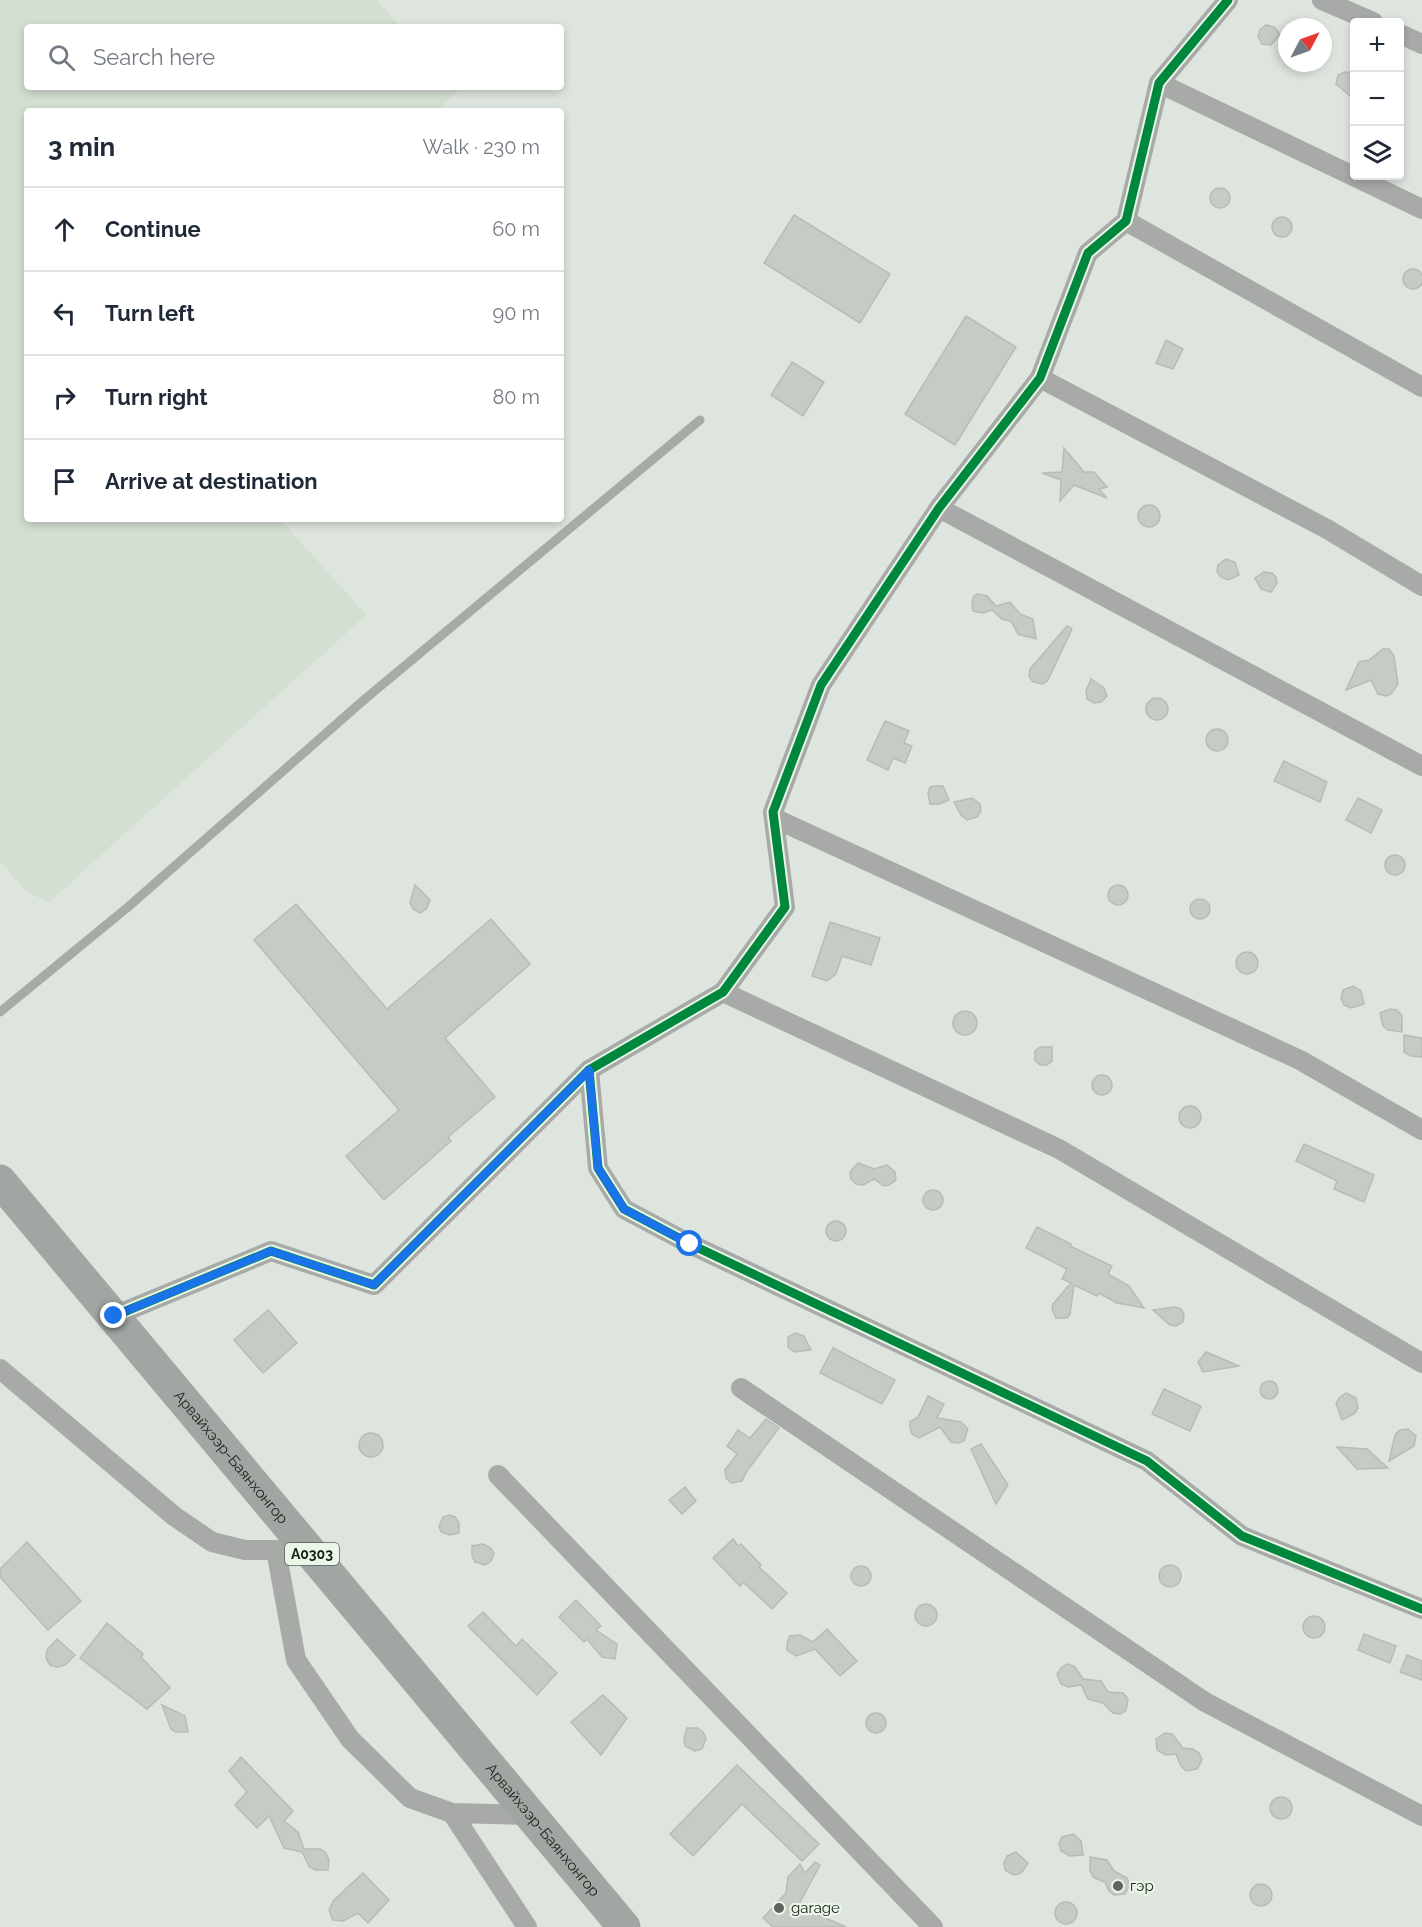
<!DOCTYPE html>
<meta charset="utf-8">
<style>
:root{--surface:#fff;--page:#f6f6f7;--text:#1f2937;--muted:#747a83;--line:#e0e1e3}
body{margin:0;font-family:Raleway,sans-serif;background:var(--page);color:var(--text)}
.controls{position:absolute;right:18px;top:18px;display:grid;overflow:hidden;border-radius:6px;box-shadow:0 3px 9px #0003}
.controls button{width:54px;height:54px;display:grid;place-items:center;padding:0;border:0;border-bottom:2px solid var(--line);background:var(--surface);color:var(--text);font:30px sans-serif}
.compass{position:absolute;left:1278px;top:18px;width:54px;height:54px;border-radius:50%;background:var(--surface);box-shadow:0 3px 9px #0003;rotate:49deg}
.stop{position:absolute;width:18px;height:18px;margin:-14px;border:4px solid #1a73e8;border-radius:50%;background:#fff}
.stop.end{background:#1a73e8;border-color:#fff;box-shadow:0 2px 6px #0008}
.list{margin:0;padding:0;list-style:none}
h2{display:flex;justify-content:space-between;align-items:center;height:78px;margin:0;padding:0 24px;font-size:26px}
h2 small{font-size:20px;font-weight:400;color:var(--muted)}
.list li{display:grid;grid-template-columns:39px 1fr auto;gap:18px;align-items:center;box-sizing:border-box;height:84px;padding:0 24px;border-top:2px solid var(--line)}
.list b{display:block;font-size:22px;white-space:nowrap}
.list em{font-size:20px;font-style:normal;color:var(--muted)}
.icon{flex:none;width:33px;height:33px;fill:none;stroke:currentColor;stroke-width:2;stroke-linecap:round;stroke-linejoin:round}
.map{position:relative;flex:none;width:1422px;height:1927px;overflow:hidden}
.search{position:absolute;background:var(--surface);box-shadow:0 3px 9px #0003;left:24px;top:24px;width:540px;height:66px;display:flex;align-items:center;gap:15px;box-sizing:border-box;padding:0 21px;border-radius:6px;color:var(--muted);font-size:22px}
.panel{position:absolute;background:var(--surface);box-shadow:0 3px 9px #0003;left:24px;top:108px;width:540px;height:414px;border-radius:6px}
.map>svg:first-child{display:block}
.built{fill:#d3dfd1}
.building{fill:#c6cbc6;stroke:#b8bcb8;stroke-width:1.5}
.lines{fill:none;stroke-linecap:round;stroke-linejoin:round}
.service{stroke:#a7aaa7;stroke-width:9}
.minor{stroke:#a7aaa7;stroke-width:20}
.trunk{stroke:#a2a6a2;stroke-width:33}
.cycleway-casing{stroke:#eaf6e7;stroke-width:13}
.cycleway{stroke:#00873e;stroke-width:9}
.route{stroke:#1a73e8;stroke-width:8}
.poi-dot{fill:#5f645f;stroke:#eaf6e7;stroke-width:2}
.labels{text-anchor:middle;stroke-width:4.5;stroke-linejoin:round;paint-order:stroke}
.shield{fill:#eaf6e7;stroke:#596058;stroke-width:1.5}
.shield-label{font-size:14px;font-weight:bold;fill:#1b1f1a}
.street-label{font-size:15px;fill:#1b1f1a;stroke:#eaf6e7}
.poi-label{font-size:15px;fill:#1b1f1a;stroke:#eaf6e7;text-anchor:start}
</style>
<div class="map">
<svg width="1422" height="1927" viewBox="0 0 1422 1927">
<rect width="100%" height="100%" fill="#dee4de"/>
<!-- built -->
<path class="built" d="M0,0H377L401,27H27V87H455L458,91L436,111H27V519H280L366,615L48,903L24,889L0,861Z"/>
<!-- building -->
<g class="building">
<path d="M1266,25L1274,27L1280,34L1271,45L1262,44L1258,36L1260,30Z"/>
<path d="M1345,72L1354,73V99L1336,84L1338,75Z"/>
<circle cx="1220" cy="198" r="10"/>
<path d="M794,215L890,274L860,323L764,263Z"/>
<circle cx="1282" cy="227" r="10"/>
<circle cx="1413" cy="279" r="10"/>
<path d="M966,316L1016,347L955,445L905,414Z"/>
<path d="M1166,340L1183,349L1173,369L1156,363Z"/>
<path d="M792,362L824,382L803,416L771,395Z"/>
<path d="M1064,448L1084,472H1094L1107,487L1099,489L1107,498L1074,485L1060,501L1061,480L1042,473L1062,472Z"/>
<circle cx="1149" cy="516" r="11"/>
<path d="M1226,559L1235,562L1239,575L1228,580L1221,577L1217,572L1218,565Z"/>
<path d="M1264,572L1272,573L1276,577L1277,583L1271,592L1261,589L1255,578Z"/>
<path d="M978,594L987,596L996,606L1010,602L1020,614L1033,619L1036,639L1018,634L1011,621L1002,619L992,610L983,613L973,611L972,601L974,596Z"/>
<path d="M1067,626L1072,629L1048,680L1043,684L1033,682L1029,676L1030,669Z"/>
<path d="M1383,649H1389L1394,656L1398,684L1391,694L1386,696L1378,694L1371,680L1346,690L1359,662L1369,660Z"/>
<path d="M1091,679L1104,688L1107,696L1101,702L1094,703L1087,699L1086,691Z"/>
<circle cx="1157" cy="709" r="11"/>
<path d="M885,721L909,731L904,743L912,746L905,763L893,758L888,770L867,760Z"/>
<circle cx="1217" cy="740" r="11"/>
<path d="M1284,761L1327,782L1320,802L1274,781Z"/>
<path d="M936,786H943L949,800L939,804H930L928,793L930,787Z"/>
<path d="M972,798L980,804L981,811L977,817L967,820L961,815L954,802Z"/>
<path d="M1358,798L1382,810L1371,833L1346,820Z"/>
<circle cx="1395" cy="865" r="10"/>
<circle cx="1118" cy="895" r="10"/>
<path d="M415,885L430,900L427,908L420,913L413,909L410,903Z"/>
<circle cx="1200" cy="909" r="10"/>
<path d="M296,904L387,1009L491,919L530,964L445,1038L495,1097L448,1137L451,1141L384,1200L346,1156L399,1110L254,940Z"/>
<path d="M830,922L880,938L871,965L842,956L836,974L827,981L812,976Z"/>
<circle cx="1247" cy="963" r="11"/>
<path d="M1353,986L1361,991L1364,1004L1351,1008L1344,1005L1341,998L1343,990Z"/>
<path d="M1390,1009L1397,1010L1402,1016V1032L1388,1030L1383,1026L1380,1013Z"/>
<circle cx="965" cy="1023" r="12"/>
<path d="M1404,1035L1422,1038V1057L1411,1056L1404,1052Z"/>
<path d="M1040,1047H1052V1061L1047,1065H1040L1035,1060V1051Z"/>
<circle cx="1102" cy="1085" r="10"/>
<circle cx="1190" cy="1117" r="11"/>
<path d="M1304,1144L1374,1175L1364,1202L1334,1189L1337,1181L1296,1161Z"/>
<path d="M858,1163L874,1169L887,1165L895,1172L896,1180L889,1185L884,1186L874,1179L863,1185L856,1184L851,1179L850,1172Z"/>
<circle cx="933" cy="1200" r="10"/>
<circle cx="836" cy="1231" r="10"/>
<path d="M1037,1227L1071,1244L1070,1246L1112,1266L1108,1274L1129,1286L1144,1308L1117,1303L1099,1293L1097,1296L1074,1285L1070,1314L1067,1318H1056L1052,1309L1053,1304L1071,1283L1062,1279L1067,1269L1026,1248Z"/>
<path d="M1174,1307L1181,1309L1184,1314L1183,1322L1176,1326L1170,1325L1153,1310Z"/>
<path d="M268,1310L297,1343L263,1373L234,1340Z"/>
<path d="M796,1333L804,1336L811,1350L794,1352L788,1347V1337Z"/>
<path d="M833,1348L895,1380L882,1404L820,1373Z"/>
<path d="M1206,1352L1239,1366L1203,1372L1198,1362Z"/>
<circle cx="1269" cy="1390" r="9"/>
<path d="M1164,1389L1201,1406L1190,1431L1152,1414Z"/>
<path d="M1346,1393L1356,1398L1358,1408L1354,1414L1342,1420L1336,1403L1340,1397Z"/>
<path d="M928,1396L944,1404L937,1418L961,1422L968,1429L964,1441L958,1443L951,1442L940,1427L919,1438L912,1434L910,1427V1422L918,1417Z"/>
<path d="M766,1419L779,1428L747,1471L742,1481L731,1483L726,1478L725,1470L737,1454L727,1446L738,1430L750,1438Z"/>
<path d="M1408,1429L1416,1436L1414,1446L1389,1461L1395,1435L1400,1430Z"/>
<circle cx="371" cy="1445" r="12"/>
<path d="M981,1444L1008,1485L996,1504L971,1449Z"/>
<path d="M1337,1447L1367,1449L1388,1468L1357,1469Z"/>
<path d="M685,1487L696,1501L682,1514L669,1500Z"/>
<path d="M449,1515L455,1517L459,1523V1533L450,1535L441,1532L439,1526L443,1517Z"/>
<path d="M733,1539L738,1546L741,1544L761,1565L759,1567L787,1593L772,1609L743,1582L740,1586L713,1558Z"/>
<path d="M27,1542L81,1601L48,1630L0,1577V1569Z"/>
<path d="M483,1544L491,1548L494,1554L491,1561L485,1565L475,1562L472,1556V1546Z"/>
<circle cx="1170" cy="1576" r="11"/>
<circle cx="861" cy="1576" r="10"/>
<path d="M576,1600L601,1626L596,1630L617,1644L615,1659L602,1657L587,1639L584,1642L559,1617Z"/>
<circle cx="926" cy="1615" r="11"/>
<path d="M483,1612L516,1646L522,1639L557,1673L537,1695L468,1626Z"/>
<circle cx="1314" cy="1627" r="11"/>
<path d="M107,1623L143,1654L141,1657L170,1688L147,1709L80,1658Z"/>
<path d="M827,1629L857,1661L840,1676L815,1649L796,1656L787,1650V1643L790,1636L800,1635L813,1642Z"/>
<path d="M1364,1634L1396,1646L1390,1663L1358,1650Z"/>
<path d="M57,1639L75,1655L65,1665L57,1667L50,1665L46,1658L47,1650Z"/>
<path d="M1407,1655L1422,1661V1680L1400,1672Z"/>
<path d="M1067,1664L1074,1666L1083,1679L1101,1681L1108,1692L1123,1693L1128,1699L1126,1710L1121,1714L1113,1713L1103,1703L1088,1699L1081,1685L1068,1687L1061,1684L1057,1674L1061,1668Z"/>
<path d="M603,1695L627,1718L601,1755L571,1722Z"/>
<path d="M162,1705L185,1716L188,1732H176L171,1729Z"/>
<circle cx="876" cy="1723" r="10"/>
<path d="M687,1728H697L703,1732L706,1739L702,1749L695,1751L685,1746L684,1738Z"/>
<path d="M1165,1733L1172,1734L1183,1748L1193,1749L1199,1753L1202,1760L1197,1769L1186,1771L1181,1766L1176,1754L1166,1755L1157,1750L1156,1739Z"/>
<path d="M241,1757L293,1811L284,1821L298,1832L304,1849H320L326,1853L329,1860L328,1870H315L309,1866L302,1852L284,1848L269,1816L257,1828L235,1805L247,1792L229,1771Z"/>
<path d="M737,1765L819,1844L802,1861L742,1804L693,1856L670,1834Z"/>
<circle cx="1281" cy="1808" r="11"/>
<path d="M1073,1834L1081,1841L1083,1855L1070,1856L1061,1851L1059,1844L1062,1837Z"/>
<path d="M1016,1852L1028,1863L1021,1873L1014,1875L1005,1870L1004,1863L1007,1856Z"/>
<path d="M1090,1857L1107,1860L1114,1871L1127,1878L1130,1885L1125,1894L1114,1895L1109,1891L1105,1882L1094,1878L1090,1871Z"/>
<path d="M815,1862L820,1865L798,1906L846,1927H773L763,1918L786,1893L788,1877L800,1864L805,1873Z"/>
<path d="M363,1873L389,1900L368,1923L358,1913L343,1921L333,1920L329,1910L334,1900Z"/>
<circle cx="1261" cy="1895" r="11"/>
<circle cx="1066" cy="1913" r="11"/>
</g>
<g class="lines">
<!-- service -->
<path class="service" d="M0,1012L128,907L365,699L700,420"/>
<!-- minor -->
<g class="minor">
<path d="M1322,0L1373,22"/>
<path d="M1400,34L1422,44"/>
<path d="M1159,83L1422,209"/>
<path d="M1126,221L1422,387"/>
<path d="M1040,378L1327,529L1422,586"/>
<path d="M939,508L1422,766"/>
<path d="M774,818L1300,1060L1422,1130"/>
<path d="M723,992L1059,1149L1422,1363"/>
<path d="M589,1070L598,1168L624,1209L690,1244L1147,1461L1242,1536L1422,1609"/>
<path d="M114,1316L271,1251L374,1285L589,1070L723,992L785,907L773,812L821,685L939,508L1040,378L1088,253L1126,221L1159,83L1228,0"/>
<path d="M0,1369L174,1516L212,1542L245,1550H287"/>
<path d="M741,1388L1205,1702L1422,1816"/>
<path d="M498,1475L933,1927"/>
<path d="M276,1550L296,1660L350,1739L410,1798L452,1813L531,1815"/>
<path d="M452,1813L527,1927"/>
</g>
<!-- trunk -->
<path class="trunk" id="s1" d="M0,1181L624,1927"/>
<!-- cycleway casing -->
<g class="cycleway-casing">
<g id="cycleway">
<path d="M589,1070L598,1168L624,1209L690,1244L1147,1461L1242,1536L1422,1609"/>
<path d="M114,1316L271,1251L374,1285L589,1070L723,992L785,907L773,812L821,685L939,508L1040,378L1088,253L1126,221L1159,83L1228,0"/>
</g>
</g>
<!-- cycleway -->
<use href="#cycleway" class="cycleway"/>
</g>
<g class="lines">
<!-- route -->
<path class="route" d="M114,1316L271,1251L374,1285L589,1070L598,1168L624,1209L690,1244"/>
</g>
<!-- markers -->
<g class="poi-dot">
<circle cx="1118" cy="1886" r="6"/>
<circle cx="779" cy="1908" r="6"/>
</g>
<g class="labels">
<!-- shield labels -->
<rect class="shield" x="285" y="1543" width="54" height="22" rx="4.5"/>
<g class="shield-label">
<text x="312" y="1559">A0303</text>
</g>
<!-- street labels -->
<g class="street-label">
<text dy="5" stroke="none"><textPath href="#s1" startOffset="360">Арвайхээр-Баянхонгор</textPath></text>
<text dy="5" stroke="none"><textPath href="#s1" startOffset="846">Арвайхээр-Баянхонгор</textPath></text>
</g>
<!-- poi labels -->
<g class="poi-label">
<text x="1130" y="1891">гэр</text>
<text x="791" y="1913">garage</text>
</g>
</g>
</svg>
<div class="controls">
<button>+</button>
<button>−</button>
<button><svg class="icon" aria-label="layers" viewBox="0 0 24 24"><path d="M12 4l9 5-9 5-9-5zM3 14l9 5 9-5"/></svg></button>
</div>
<svg class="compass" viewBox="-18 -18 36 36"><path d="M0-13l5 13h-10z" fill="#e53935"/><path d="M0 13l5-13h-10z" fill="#747a83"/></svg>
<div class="stop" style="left:690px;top:1244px"></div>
<div class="stop end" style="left:114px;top:1316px"></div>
<div class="search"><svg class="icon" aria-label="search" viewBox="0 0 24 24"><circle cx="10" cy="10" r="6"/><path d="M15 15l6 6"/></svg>Search here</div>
<section class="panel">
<h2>3 min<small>Walk · 230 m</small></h2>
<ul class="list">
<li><svg class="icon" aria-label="ahead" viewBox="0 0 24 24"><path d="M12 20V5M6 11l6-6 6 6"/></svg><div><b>Continue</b></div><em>60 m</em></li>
<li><svg class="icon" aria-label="left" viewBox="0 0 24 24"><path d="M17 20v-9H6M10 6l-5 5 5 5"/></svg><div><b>Turn left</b></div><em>90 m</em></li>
<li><svg class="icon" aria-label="right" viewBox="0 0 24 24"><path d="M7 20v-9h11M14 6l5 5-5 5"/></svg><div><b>Turn right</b></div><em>80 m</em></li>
<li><svg class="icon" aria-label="arrive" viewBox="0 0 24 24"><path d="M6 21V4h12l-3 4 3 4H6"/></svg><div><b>Arrive at destination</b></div></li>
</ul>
</section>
</div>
